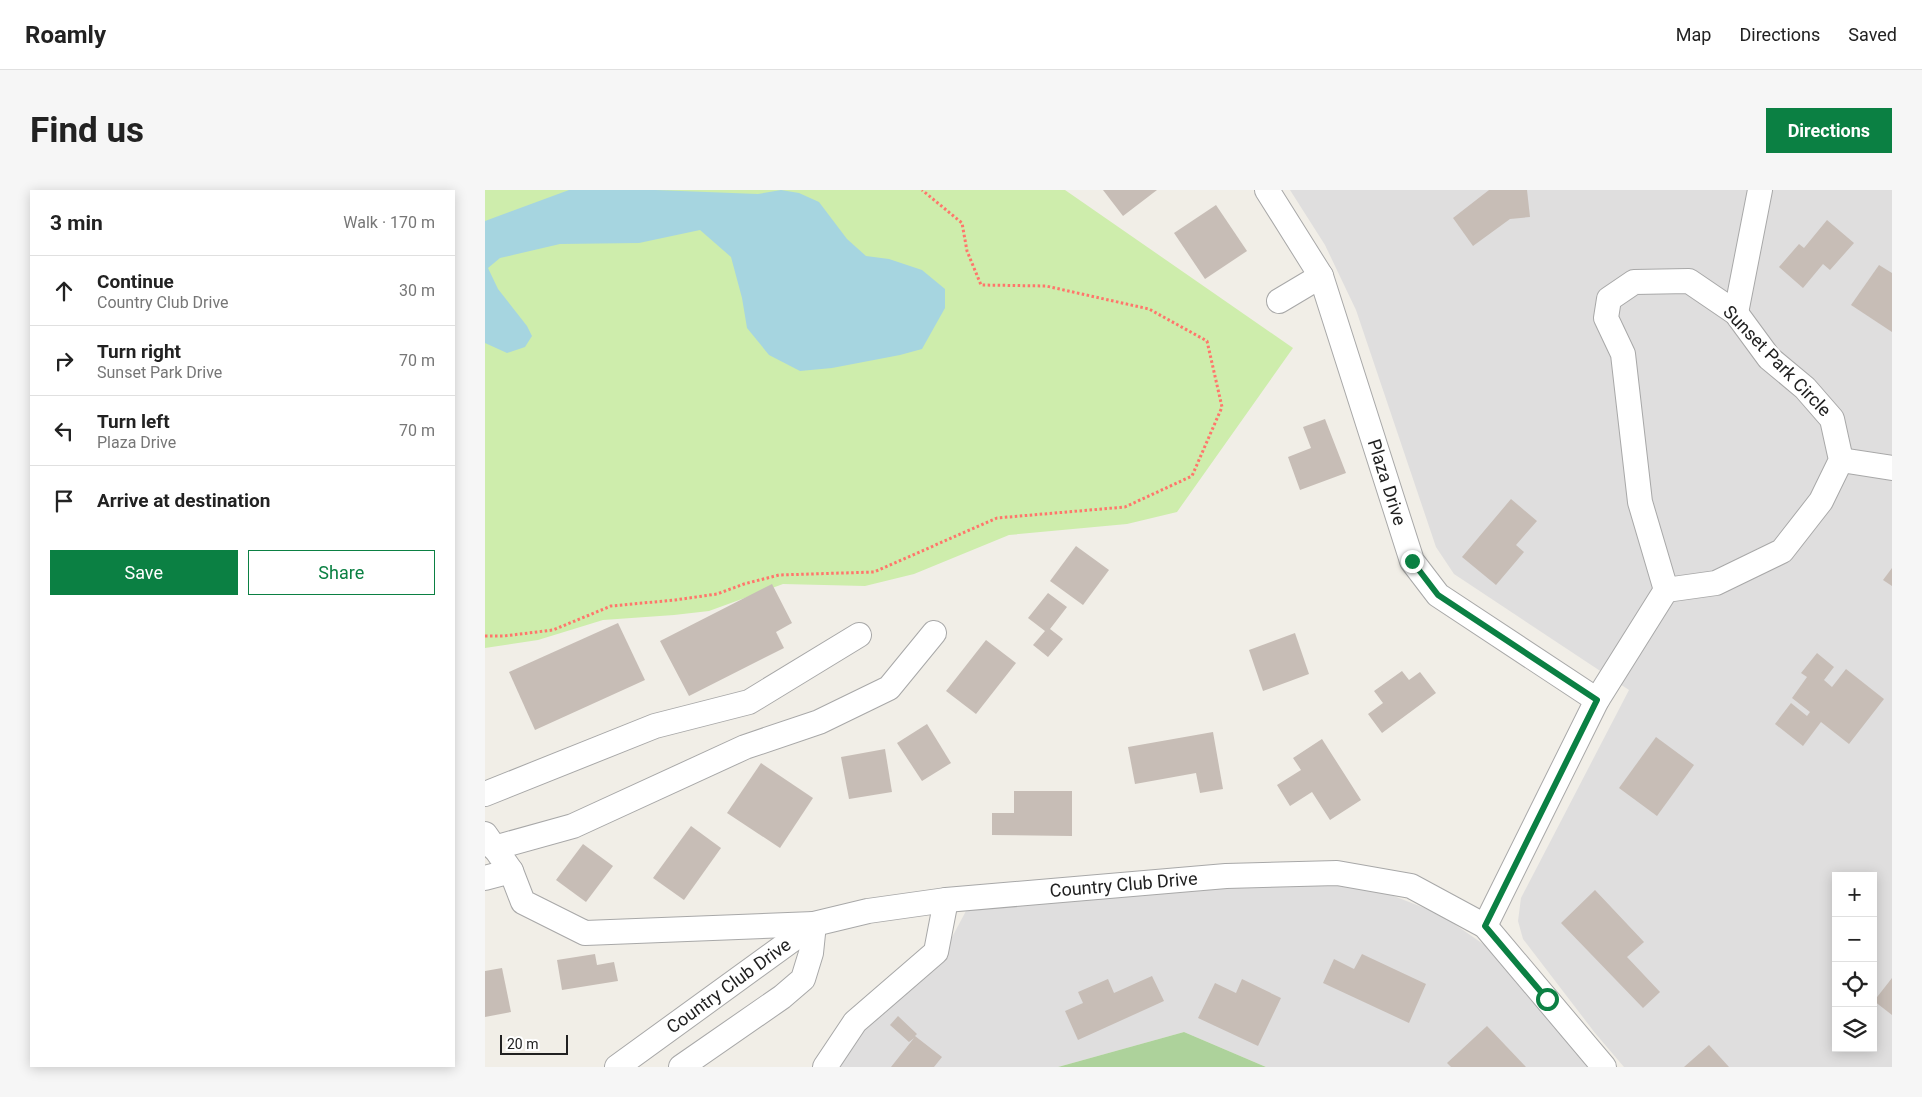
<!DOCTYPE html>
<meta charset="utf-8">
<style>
:root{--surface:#fff;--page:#f6f6f6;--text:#222;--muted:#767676;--line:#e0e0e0;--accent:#0b8043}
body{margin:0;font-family:Roboto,sans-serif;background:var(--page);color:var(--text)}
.controls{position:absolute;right:15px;bottom:15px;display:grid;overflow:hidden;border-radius:0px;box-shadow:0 2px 12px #0003}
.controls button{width:45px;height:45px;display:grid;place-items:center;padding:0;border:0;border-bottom:1px solid var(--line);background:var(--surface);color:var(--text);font:25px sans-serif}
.scale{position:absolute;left:15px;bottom:12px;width:68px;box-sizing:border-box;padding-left:5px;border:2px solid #212121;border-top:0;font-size:14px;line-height:18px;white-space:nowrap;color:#212121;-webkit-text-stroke:4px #fff;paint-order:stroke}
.stop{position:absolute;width:15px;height:15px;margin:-11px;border:4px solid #0b8043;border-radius:50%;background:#fff}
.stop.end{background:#0b8043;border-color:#fff;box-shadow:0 1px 5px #0008}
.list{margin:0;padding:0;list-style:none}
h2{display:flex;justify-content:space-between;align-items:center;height:65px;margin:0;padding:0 20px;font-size:21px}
h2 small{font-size:16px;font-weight:400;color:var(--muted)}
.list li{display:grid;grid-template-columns:32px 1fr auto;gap:15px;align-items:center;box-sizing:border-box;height:70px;padding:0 20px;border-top:1px solid var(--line)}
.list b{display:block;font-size:19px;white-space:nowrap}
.list p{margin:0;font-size:16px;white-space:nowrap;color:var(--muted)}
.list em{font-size:16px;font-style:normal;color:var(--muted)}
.actions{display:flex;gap:10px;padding:15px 20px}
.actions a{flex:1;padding:11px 0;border:1px solid var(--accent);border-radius:0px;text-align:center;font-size:18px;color:var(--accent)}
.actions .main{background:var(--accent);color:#fff}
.icon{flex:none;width:28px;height:28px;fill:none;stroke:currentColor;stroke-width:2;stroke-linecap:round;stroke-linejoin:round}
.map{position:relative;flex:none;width:1407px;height:877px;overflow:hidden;border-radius:0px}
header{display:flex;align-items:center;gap:30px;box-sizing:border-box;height:70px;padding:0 25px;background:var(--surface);border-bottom:1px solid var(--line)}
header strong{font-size:24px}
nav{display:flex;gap:28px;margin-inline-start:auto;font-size:18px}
.intro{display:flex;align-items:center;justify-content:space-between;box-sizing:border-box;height:120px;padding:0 30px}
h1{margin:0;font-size:35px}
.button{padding:12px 22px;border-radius:0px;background:var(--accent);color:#fff;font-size:18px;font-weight:700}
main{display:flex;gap:30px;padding:0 30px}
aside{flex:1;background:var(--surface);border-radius:0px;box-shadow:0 2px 12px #0003}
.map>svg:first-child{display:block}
.residential{fill:#dfdede;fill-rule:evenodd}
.grass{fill:#ceedac}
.forest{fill:#add29b}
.water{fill:#a6d5e0}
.building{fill:#c7bdb6}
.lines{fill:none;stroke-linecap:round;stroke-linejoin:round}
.minor-casing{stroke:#a8a8a8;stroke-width:26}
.path{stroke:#ff766b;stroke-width:3;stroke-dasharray:2.5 2.5;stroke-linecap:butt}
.minor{stroke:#fff;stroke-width:24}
.route{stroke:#0b8043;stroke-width:6}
.labels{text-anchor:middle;stroke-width:5;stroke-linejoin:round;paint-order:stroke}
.street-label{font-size:18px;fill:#212121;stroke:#fff}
</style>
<header>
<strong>Roamly</strong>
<nav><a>Map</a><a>Directions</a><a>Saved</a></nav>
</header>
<div class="intro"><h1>Find us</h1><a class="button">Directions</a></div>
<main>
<aside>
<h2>3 min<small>Walk · 170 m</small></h2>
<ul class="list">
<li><svg class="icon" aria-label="ahead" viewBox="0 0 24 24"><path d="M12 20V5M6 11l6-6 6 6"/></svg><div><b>Continue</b><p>Country Club Drive</p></div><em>30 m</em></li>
<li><svg class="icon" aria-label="right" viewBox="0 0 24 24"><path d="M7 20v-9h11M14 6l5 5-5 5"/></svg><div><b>Turn right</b><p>Sunset Park Drive</p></div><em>70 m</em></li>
<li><svg class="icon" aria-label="left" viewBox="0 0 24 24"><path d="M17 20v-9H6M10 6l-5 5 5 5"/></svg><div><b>Turn left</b><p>Plaza Drive</p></div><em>70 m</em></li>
<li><svg class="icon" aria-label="arrive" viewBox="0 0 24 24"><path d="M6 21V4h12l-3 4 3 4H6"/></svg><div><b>Arrive at destination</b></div></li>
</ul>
<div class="actions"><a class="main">Save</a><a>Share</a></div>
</aside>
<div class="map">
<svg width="1407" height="877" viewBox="0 0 1407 877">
<rect width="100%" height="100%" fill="#f1eee7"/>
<!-- residential -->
<g class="residential">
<path d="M805,0H1407V877H1139L1110,843L1038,749L1033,731L1036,708L1144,500L969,384L951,357L871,120L840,55ZM1351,686H1388V858H1351Z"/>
<path d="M786,690L883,696L955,724L1011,763L1105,877H781L699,842L573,877H350L378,839L457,766L481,721Z"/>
</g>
<!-- grass -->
<path class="grass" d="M0,0H580L808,158L692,322L642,334L524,345L429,384L380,396L298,394L224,421L189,425L118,430L53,450L0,458Z"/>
<!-- forest -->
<path class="forest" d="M699,842L781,877H573Z"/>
<!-- water -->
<path class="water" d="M84,0H170L273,4L296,0L314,3L334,12L362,49L381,66L404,69L437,80L460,99V118L437,159L415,165L347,178L315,181L284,165L262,138L257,108L246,67L215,40L154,53L75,54L15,68L3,78L13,99L42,136L47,146L40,157L22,163L0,153V31Z"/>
<!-- building -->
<g class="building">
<path d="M618,0H672L638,26Z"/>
<path d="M1004,0H1042L1045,27L1025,29L988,56L968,28Z"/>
<path d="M731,15L762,61L720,89L689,43Z"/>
<path d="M1342,30L1369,53L1345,80L1338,74L1318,98L1294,77L1314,54L1319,58Z"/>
<path d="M1394,75L1407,83V142L1366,115Z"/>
<path d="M840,229L861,283L815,300L803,267L826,258L818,237Z"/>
<path d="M1026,309L1052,331L1031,355L1039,362L1011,395L977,367Z"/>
<path d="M591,356L624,380L598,415L565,391Z"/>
<path d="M1407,378V396L1398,390Z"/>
<path d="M287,394L307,433L291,442L299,458L204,506L175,451Z"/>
<path d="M563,403L582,417L565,439L578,449L563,467L548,455L560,441L543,428Z"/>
<path d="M133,433L160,490L50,540L24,482Z"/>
<path d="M810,443L824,484L778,501L764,460Z"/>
<path d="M501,450L531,473L491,524L461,501Z"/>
<path d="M1332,463L1349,477L1339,490L1347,497L1361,479L1399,509L1364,554L1336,532L1318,556L1290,534L1306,513L1322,526L1325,522L1307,508L1322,487L1316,483Z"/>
<path d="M917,481L924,490L935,482L951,503L897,543L883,524L898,513L889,501Z"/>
<path d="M442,534L466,573L437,591L412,553Z"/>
<path d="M728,542L738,599L715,603L711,583L650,594L643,557Z"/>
<path d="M1171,547L1209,575L1172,626L1134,598Z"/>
<path d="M837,549L876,610L845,630L827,602L805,616L792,595L816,580L808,568Z"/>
<path d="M400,559L407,602L364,609L356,567Z"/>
<path d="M276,573L328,608L295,658L242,623Z"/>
<path d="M529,601H587V646L507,645V623H529Z"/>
<path d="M206,636L236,658L199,710L168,688Z"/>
<path d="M98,654L128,676L101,712L71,690Z"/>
<path d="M1110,700L1159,752L1142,767L1175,802L1158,818L1076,733Z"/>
<path d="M110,764L112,775L129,772L133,791L77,800L72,770Z"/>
<path d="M877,764L941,794L924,833L838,793L849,769L869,779Z"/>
<path d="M17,778L26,822L0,827V781Z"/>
<path d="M667,786L679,811L593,850L580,821L598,813L593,802L623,789L629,803Z"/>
<path d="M1407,788V825L1389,811Z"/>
<path d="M757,789L796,808L773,856L713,828L730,793L751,803Z"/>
<path d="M413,826L432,844L430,846L457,867L449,877H406L429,848L424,852L405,835Z"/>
<path d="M1002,836L1041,877H966L962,873Z"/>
<path d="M1224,855L1244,877H1199Z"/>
</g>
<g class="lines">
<!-- minor casing -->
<g class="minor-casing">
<g id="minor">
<path id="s1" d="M782,0L836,86L927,371L953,405L1112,510"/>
<path d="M1204,91L1251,123L1284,168L1320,198L1347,229L1356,270L1336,311L1297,361L1231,393L1181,400L1155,312L1138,164L1121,128L1124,109L1149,92Z"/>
<path d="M794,111L836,86"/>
<path d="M1251,123L1275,0"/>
<path d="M1356,270L1407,278"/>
<path d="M0,604L170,536L264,512L374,445"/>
<path d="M0,644L26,681L0,688"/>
<path d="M9,658L88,636L260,557L334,532L404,498L449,443"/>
<path d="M26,681L38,712L100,743L329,734L326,763L318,789L297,807L196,877"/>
<path d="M1000,736L1112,510L1181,400"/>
<path id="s2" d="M132,877L329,734L383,721L461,710L741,686L852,683L926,696L1000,736L1119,877"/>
<path d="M340,877L370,832L451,762L461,710"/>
</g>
</g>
<!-- path -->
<path class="path" d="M0,446H19L68,440L126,416L190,410L232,404L259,394L294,385L389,382L512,328L640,317L707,286L737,217L722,151L664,119L561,96L496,95L482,61L477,33L437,0"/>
<!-- minor -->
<use href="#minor" class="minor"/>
</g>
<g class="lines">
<!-- route -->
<path class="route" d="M927,371L953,405L1112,510L1000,736L1062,809"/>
</g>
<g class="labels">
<!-- street labels -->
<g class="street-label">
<text transform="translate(1292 171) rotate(46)" y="6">Sunset Park Circle</text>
<text dy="6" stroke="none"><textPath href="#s1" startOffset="318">Plaza Drive</textPath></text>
<text dy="6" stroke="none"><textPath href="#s2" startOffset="556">Country Club Drive</textPath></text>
<text dy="6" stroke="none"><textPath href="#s2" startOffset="138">Country Club Drive</textPath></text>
</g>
</g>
</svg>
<div class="controls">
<button>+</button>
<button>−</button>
<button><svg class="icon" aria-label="locate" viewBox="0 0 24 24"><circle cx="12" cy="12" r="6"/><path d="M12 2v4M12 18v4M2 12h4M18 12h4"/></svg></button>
<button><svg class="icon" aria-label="layers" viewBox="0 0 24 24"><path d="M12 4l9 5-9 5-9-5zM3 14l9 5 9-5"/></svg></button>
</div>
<div class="scale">20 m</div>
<div class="stop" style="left:1062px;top:809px"></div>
<div class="stop end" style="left:927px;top:371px"></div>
</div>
</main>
